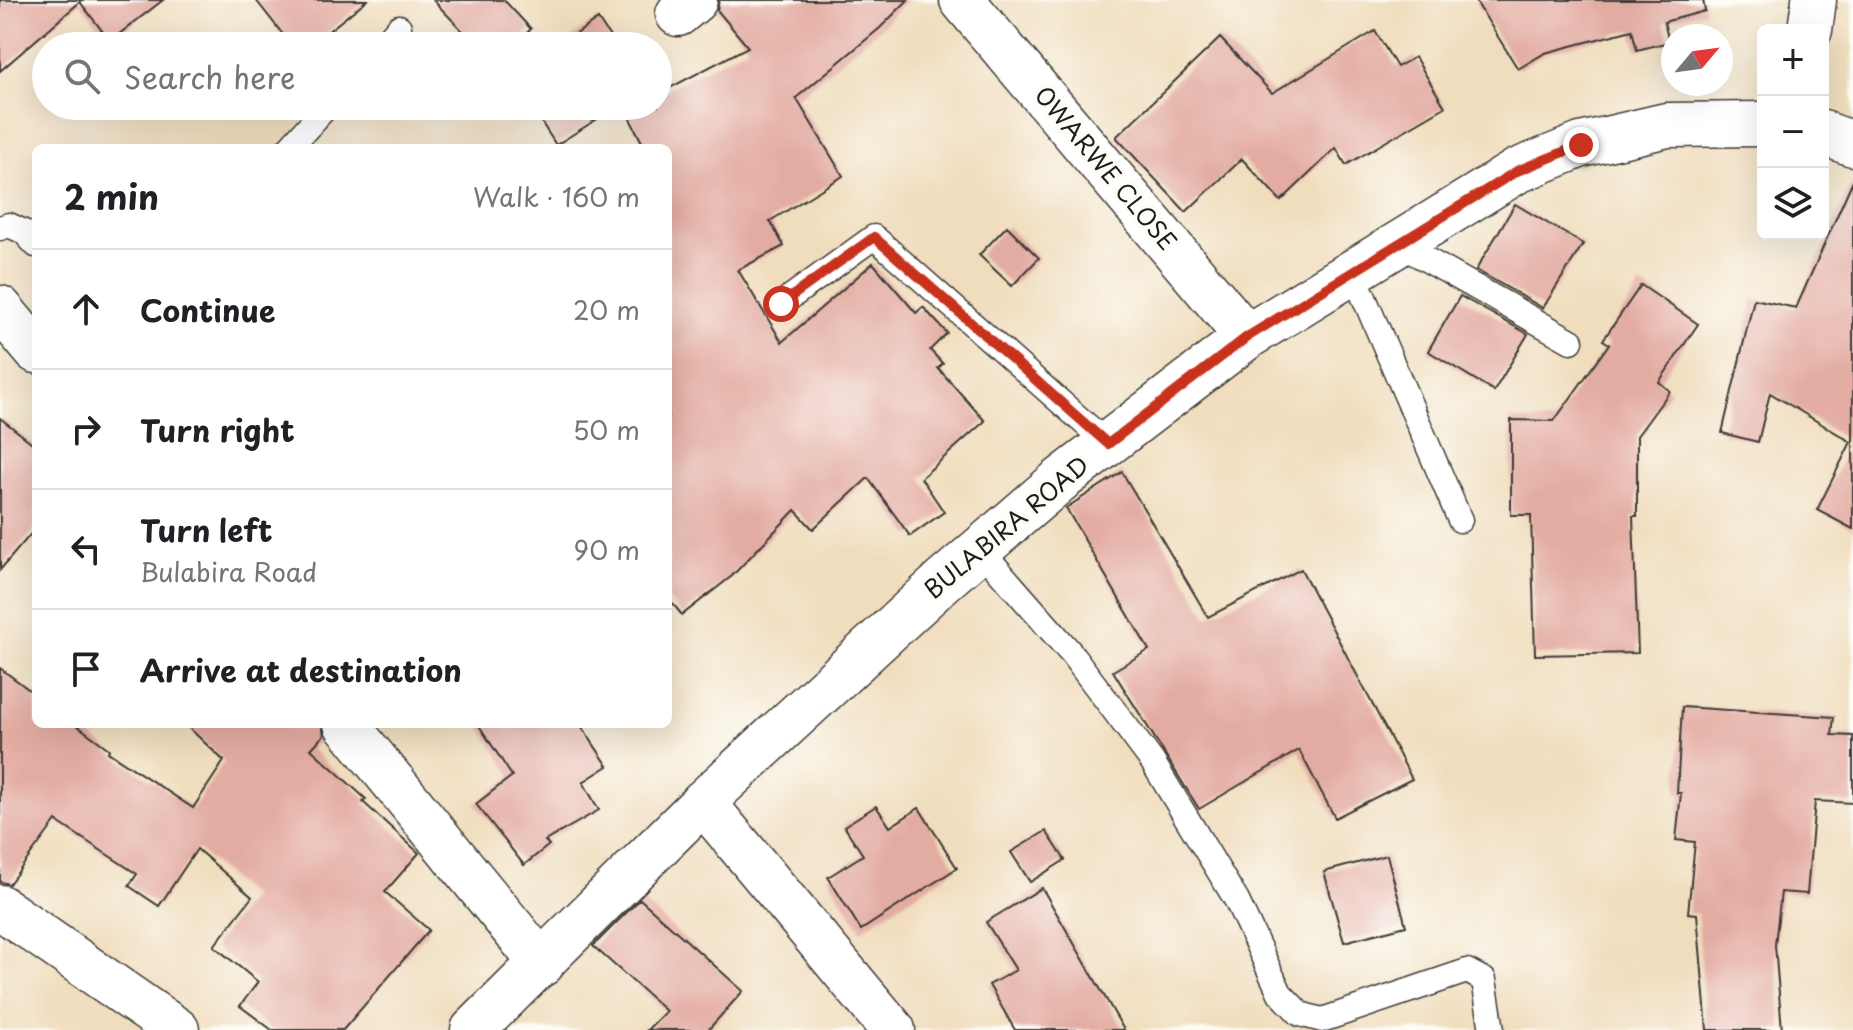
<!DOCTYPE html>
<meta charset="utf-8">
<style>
:root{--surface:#fff;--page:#f6f6f6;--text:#202124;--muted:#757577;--line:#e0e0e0}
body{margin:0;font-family:"Playpen Sans",sans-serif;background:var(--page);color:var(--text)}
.controls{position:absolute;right:24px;top:24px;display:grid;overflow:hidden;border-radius:12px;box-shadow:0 8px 32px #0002}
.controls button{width:72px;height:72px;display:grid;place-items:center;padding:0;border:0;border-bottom:2px solid var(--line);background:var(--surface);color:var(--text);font:40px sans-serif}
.compass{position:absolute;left:1661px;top:24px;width:72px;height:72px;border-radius:50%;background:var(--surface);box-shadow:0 8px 32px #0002;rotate:61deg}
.stop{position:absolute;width:24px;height:24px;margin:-18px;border:6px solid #c8321e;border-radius:50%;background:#fff}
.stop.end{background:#c8321e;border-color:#fff;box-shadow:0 2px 8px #0008}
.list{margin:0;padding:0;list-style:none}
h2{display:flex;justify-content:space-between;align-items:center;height:104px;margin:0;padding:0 32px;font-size:34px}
h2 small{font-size:26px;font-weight:400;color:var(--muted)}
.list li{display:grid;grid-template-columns:52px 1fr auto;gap:24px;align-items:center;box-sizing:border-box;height:120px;padding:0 32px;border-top:2px solid var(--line)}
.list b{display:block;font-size:30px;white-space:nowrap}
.list p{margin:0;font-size:26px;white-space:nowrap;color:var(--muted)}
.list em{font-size:26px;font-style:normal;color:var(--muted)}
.icon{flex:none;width:44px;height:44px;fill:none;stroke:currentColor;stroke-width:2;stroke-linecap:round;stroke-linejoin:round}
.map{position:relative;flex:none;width:1853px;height:1030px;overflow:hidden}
.search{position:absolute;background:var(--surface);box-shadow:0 8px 32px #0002;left:32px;top:32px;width:640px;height:88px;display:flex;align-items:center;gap:20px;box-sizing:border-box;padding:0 28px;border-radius:44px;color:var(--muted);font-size:30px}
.panel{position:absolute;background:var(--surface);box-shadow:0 8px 32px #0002;left:32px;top:144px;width:640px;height:584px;border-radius:12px}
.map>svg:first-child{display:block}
.building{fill:#e3aca2}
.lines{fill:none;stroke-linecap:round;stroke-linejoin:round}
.service-casing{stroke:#3c3934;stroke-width:27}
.minor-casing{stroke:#3c3934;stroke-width:47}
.tertiary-casing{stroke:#3c3934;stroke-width:47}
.service{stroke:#fff;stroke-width:24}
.minor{stroke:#fff;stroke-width:44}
.tertiary{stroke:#fff;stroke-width:44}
.route{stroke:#c8321e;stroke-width:10}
.labels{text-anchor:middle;stroke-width:8;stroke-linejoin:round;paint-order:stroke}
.street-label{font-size:24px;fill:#1c1c1c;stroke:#fdfcf7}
</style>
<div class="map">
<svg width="1853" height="1030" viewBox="0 0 1853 1030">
<rect width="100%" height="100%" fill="#fdfcf7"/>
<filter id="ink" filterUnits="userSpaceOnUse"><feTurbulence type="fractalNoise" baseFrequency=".0125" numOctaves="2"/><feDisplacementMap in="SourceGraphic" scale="16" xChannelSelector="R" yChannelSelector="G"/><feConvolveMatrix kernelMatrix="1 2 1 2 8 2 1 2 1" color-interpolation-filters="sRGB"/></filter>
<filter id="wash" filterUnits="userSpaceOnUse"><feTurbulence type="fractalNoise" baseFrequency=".006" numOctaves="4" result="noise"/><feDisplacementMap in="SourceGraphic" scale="32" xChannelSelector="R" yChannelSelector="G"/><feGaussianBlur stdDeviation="1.8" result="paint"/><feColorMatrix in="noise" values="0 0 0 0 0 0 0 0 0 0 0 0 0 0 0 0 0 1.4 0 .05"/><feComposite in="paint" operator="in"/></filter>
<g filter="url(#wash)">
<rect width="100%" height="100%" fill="#f0ddbd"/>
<g id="blocks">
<!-- building -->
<g class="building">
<path d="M0,0H163L110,41L80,2L0,71Z"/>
<path d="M256,0H367L310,46H292Z"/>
<path d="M433,0H504L531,29L513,46H477Z"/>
<path d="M719,0H908L880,28L796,98L843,176L770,221L784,246L738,270L782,342L873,263L916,313L923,307L947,333L930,350L943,364L938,368L985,421L921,478L944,512L910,536L868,478L813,529L795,510L732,576L682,615L668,598V148H645L626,111L635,106H658V94L748,47L717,10Z"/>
<path d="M1475,0H1703L1705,11L1664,22L1669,42L1637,50L1632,30L1545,53L1518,69Z"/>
<path d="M598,19L616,46H559Z"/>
<path d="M1375,31L1397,67L1415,57L1445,107L1346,165L1336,148L1281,201L1242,159L1186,212L1116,137L1220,38L1272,93Z"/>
<path d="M531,106H618L556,145Z"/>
<path d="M1853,180V529L1817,510L1851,442L1770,393L1758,442L1722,433L1754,299L1796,308Z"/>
<path d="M1515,204L1583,244L1543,308L1476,270Z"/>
<path d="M1007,226L1039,258L1012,286L979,255Z"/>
<path d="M1641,285L1698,324L1659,382L1670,391L1637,436V516H1633L1638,653L1535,655L1531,515H1511V420L1554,421L1609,344L1603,340Z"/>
<path d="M1460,296L1528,334L1494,391L1428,351Z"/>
<path d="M0,418L36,446V528L0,570Z"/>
<path d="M1122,472L1208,617L1301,569L1412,779L1335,818L1299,750L1199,809L1113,671L1149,650L1066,508Z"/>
<path d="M0,668L36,695V724H75L109,749L108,752L193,808L224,761L185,724H322L324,735L311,749L366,799L363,802L419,853L385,892L429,930L343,1030H272L240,1006L258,982L214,946L252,897L197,849L159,906L129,886L137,874L56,821L9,884L0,882Z"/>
<path d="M1682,707L1834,717L1832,735L1853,736V803L1815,801L1807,894L1781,892L1775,945L1782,1030H1707L1697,914L1688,913L1695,842L1676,840L1681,793H1677Z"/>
<path d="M478,724H580L608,766L583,782L599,810L545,841L549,845L524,865L476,804L512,776Z"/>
<path d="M876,806L890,827L919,808L957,868L861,930L828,877L863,855L844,826Z"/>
<path d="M1046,831L1065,860L1030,882L1011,852Z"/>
<path d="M1387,855L1406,926L1344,942L1324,872Z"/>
<path d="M1042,888L1124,1030H1015L989,985L1016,970L986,922Z"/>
<path d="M640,899L743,991L708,1030H647L666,1011L593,946Z"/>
</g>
</g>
</g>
<g filter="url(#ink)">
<use href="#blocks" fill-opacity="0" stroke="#3c3934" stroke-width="2"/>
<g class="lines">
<!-- service casing -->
<g class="service-casing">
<g id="service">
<path d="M382,46L399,27"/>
<path d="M289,148L327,106"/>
<path d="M0,228L9,225L24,232L36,245"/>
<path d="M1399,244L1571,341"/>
<path d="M1353,272L1460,520"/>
<path d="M781,304L874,237L1108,444"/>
<path d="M980,549L1071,653L1152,761L1237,901L1280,993L1300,1014L1322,1020L1467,971L1484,980L1492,1030"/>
</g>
</g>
<!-- minor casing -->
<g class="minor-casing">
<g id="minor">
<path d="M962,0L1247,337"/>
<path d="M678,14L695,0"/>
<path d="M1810,30L1814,0"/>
<path d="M0,308L36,351"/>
<path d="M346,724L542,964"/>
<path d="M703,802L893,1030"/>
</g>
</g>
<!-- tertiary casing -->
<g class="tertiary-casing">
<g id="tertiary">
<path d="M1823,133L1853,144"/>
<path d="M0,907L177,1030"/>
<path d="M473,1030L703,802L943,581L1059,481L1247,337L1517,171L1581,145L1667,125L1763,124"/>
</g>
</g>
<!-- service -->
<use href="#service" class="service"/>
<!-- minor -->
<use href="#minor" class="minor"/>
<!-- tertiary -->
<use href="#tertiary" class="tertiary"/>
</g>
</g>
<g class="lines" filter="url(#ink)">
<!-- route -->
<path class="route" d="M781,304L874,237L1108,444L1247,337L1517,171L1581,145"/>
</g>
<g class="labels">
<!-- street labels -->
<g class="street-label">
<text transform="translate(1105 169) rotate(50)" y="8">OWARWE CLOSE</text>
<text transform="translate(1007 528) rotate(-40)" y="8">BULABIRA ROAD</text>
</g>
</g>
</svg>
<div class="controls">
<button>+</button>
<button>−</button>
<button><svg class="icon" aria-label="layers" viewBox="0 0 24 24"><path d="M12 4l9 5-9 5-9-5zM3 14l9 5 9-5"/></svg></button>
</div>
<svg class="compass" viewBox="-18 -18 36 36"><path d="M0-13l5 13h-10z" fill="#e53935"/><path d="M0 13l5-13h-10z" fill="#757577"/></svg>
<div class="stop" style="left:781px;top:304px"></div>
<div class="stop end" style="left:1581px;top:145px"></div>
<div class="search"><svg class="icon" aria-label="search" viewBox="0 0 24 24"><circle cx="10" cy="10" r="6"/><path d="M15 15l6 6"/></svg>Search here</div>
<section class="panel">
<h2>2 min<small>Walk · 160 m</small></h2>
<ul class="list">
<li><svg class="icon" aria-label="ahead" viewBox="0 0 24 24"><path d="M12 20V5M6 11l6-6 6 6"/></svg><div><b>Continue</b></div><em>20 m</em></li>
<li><svg class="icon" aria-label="right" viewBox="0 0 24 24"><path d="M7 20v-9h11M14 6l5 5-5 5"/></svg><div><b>Turn right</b></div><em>50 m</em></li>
<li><svg class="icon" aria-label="left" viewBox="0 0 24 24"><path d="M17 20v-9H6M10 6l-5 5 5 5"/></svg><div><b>Turn left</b><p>Bulabira Road</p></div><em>90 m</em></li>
<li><svg class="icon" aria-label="arrive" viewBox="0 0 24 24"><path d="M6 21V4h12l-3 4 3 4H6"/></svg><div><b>Arrive at destination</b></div></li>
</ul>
</section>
</div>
